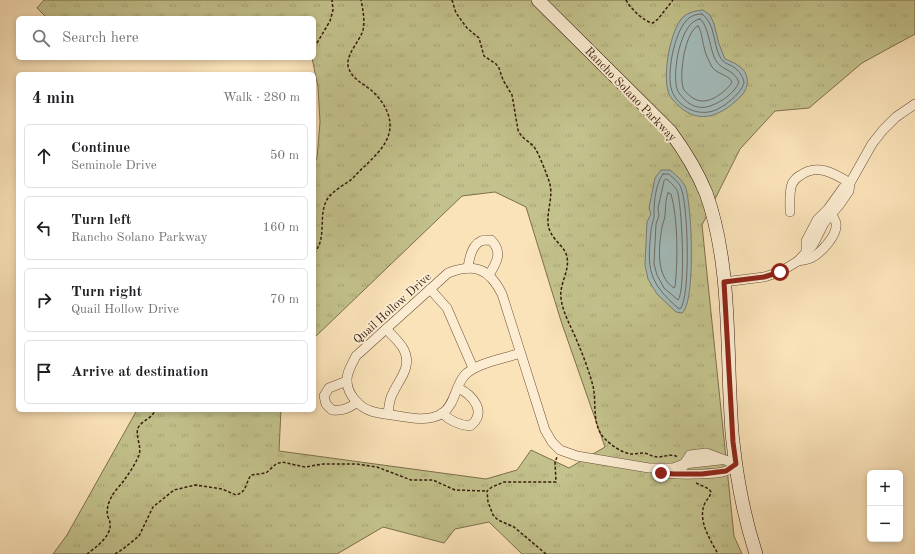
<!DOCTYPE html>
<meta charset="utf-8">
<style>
:root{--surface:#fff;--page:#f6f6f6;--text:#202124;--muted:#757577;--line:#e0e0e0}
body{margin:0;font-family:"Old Standard TT",serif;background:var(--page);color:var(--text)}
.controls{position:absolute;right:12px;bottom:12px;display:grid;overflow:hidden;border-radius:6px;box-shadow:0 2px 6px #0003}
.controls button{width:36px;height:36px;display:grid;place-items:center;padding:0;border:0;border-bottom:1px solid var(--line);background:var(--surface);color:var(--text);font:20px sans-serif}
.stop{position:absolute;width:12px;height:12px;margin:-9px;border:3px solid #8f2418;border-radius:50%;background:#fff}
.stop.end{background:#8f2418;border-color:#fff;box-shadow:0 1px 4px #0008}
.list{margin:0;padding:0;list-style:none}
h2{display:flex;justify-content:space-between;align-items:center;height:52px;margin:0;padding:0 16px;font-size:17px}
h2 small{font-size:13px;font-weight:400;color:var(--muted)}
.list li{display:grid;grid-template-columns:26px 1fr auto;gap:12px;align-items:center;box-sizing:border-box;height:64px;margin:0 8px 8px;padding:0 8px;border:1px solid var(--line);border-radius:6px}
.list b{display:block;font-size:15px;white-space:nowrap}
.list p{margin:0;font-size:13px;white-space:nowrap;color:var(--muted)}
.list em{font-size:13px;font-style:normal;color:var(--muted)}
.icon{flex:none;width:22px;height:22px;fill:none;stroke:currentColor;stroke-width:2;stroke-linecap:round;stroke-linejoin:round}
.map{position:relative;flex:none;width:915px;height:554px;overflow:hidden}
.search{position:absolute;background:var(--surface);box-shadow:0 2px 6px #0003;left:16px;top:16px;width:300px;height:44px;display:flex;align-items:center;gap:10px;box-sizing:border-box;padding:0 14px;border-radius:6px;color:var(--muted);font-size:15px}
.panel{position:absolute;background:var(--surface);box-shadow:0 2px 6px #0003;left:16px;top:72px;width:300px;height:340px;border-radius:6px}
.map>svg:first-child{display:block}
.grass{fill:url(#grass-tufts);stroke:#7e6e4c}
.water{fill:#a3bbba;stroke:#787b74}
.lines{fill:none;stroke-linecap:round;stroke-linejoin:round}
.shore{stroke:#6e6b63;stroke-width:1}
.street-casing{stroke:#694d37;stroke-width:10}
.secondary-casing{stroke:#381b0c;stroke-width:14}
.path{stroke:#381b0c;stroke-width:1.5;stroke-dasharray:3 2;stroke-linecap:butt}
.street{stroke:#fcedd2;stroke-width:9}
.secondary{stroke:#fcedd2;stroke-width:13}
.route{stroke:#8f2418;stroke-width:5}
.labels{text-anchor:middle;stroke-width:4;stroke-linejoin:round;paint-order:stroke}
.street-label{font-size:12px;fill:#381b0c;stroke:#fcedd2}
</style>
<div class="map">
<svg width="915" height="554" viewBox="0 0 915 554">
<defs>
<pattern id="grass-tufts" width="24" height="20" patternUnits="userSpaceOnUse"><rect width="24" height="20" fill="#c3c28c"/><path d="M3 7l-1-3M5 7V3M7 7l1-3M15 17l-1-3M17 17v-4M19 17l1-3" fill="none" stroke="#a8a678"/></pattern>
</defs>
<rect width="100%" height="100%" fill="#fbe3b9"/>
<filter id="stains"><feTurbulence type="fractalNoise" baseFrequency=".005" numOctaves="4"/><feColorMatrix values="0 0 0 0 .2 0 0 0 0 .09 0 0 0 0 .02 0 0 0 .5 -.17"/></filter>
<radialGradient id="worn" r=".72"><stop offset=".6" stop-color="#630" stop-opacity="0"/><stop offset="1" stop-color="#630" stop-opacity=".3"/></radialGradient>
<!-- grass -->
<path class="grass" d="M44,0H915V34L862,63L809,108L775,111L740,149L702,225L734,536L742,554H522L489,522L455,529L444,543L383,527L337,554H53L67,535L137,410H281L279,451L486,479L517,470L531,450L569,468L605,447L561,321L526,207L495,192L462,196L314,338V163L317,158L320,122L318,87L312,58H314V18H47L37,8Z"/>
<!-- water -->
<g class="water">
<path d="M703,10L710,15L714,24L719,44L725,59C730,61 735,63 739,66C749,73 750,86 742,95C724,114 700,127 678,105C674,101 669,97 668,91C663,73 670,31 683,17C689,12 695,11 703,10Z"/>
<path d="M661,170H670C676,175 682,180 685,186C692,202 696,303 682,313L676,312L657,294L648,279L645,265L647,222L651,214L649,208L655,178Z"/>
</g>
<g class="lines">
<!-- shore -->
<g class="shore">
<path d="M702,14C715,23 713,42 719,55C724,66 731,63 737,70C740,72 744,79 744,83C741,94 723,108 713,111C697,116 678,107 672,91C666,75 674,34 686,21C690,16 696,14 702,14Z"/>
<path d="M700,19C708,24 710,49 715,59C721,71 733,68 739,82C735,92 724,100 715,104C703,110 693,108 684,99C682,96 678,93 677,89C672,73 680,21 700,19Z"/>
<path d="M698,26C702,31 702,40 704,47C705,54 709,61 712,67C718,75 728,74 732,82C729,88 720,95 714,98C704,103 696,102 688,94C686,92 683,90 683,87C679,75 685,31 698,26Z"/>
<path d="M663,174H669C673,178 679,182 681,188C688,203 691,298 680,309L678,308C648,282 647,268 651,231C651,225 655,218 654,213C654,201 656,183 663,174Z"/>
<path d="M666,179C670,181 674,186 677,190C682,203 686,291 678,300L664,288L657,275L654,264L656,224L659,216L658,208L664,181Z"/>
<path d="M668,193L671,194C678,218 678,261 675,287L674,288C655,276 659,245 662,227C663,222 665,219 665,215C666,206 665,202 668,193Z"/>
</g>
<!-- street casing -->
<g class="street-casing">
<g id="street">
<path d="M790,212C790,203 789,192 792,184C794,180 797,177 801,175C818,163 835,174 850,183"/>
<path d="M806,251V241L817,220L828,209L843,188L850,183"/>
<path d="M798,261C803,260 807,260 811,258C821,253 838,235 836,223C835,220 833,217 832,214"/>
<path d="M468,268C469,259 472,245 481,241C483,240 488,240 491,240C503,252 497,262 489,275"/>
<path d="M724,282L764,277L780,272L798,261L813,245L824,223L840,204L849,191L850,183L872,144L883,130L896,117L915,104"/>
<path d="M430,289L447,308L473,368"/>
<path d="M386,329C392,335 400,342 404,350C412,367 400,378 393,393C389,399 389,407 388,414"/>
<path d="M520,353C504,359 475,363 464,376C455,387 455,404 443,413C429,422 413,418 398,416C390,414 379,414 371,411C359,407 348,395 347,382C346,373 352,364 356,356L448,273C474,263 489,268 502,294L545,430L552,442L560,450L577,456L649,468H673L684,464L690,455L706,453L736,464"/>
<path d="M347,381L329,388L324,396L326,404L332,410C342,411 348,409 357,402"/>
<path d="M442,413C450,421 459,425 470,426C488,413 473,395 458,388"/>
<path d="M684,466V464L720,460"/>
<path d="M660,472C672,475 714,475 726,471C729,470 733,466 736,464"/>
</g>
</g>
<!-- secondary casing -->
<g class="secondary-casing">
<path id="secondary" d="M538,0L670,131C684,150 697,171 706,193C729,257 727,330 730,397C731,412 731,427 733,442C737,480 744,517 756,554"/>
</g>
<!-- path -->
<g class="path">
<path d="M452,0L456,13L467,28L479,38L484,56L496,64L499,68L503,80L512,95L518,130C521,138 529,141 534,147C538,151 547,175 549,181C554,195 547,209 548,223C549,239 565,245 567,257C570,271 559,284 561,298C563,314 571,326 577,341C583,355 589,371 593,386C597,403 591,425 605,439C611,445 622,453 631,454C635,454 639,453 643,453C648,453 652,457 658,457C665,457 671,453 678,457"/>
<path d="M626,0C630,8 644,22 653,23L658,19L673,0"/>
<path d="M317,43L330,21L333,10L332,0"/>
<path d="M314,253C328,238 317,214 328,198C334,190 344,185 352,179C356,175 360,170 365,166C379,152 396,137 388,114C385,105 378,96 371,90C362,83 351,78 348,66C346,54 360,41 363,30C365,20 363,10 361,0"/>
<path d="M696,483L709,489L711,492C710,497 707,499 705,503C697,520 710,539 718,554"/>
<path d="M87,554C96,547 112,536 110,523C110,521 109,519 108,517C106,510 108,503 112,496C115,490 121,485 125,479C130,472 136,463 139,455C142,446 135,436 138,428C142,420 152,419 155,410"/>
<path d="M115,554L123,549L139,536L153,507L174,490L195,485L222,489L236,495C247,492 245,484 251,475L266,473L276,464L282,462L305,467L323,464H357L377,467L411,480H433L455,490L487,491"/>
<path d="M546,554L514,527L498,520L493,515L488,502L487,491L492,487L504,482H556L555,462L557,457"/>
</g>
<!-- street -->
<use href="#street" class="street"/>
<!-- secondary -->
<use href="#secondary" class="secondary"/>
</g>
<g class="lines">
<!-- route -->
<path class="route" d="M661,473L674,474H702L726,471L736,464L733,442L724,282L764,277L780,272"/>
</g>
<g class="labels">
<!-- street labels -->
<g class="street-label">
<text transform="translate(631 94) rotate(46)" y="4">Rancho Solano Parkway</text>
<text transform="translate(392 308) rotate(-42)" y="4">Quail Hollow Drive</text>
</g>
</g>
<rect width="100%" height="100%" filter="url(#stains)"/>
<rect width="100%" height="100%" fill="url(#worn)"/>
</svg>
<div class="controls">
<button>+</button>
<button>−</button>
</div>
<div class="stop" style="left:780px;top:272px"></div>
<div class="stop end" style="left:661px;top:473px"></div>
<div class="search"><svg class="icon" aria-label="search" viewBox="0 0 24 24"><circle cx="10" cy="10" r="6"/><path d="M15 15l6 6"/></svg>Search here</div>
<section class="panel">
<h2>4 min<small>Walk · 280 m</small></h2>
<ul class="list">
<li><svg class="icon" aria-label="ahead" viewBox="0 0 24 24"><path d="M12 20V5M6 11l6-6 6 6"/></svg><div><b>Continue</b><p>Seminole Drive</p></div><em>50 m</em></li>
<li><svg class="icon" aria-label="left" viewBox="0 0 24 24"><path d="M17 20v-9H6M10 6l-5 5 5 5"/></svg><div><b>Turn left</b><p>Rancho Solano Parkway</p></div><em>160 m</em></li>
<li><svg class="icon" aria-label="right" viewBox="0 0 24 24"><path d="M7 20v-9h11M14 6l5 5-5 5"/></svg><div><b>Turn right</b><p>Quail Hollow Drive</p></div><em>70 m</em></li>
<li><svg class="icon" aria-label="arrive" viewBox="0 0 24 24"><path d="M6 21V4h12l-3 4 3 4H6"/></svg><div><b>Arrive at destination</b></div></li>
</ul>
</section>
</div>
